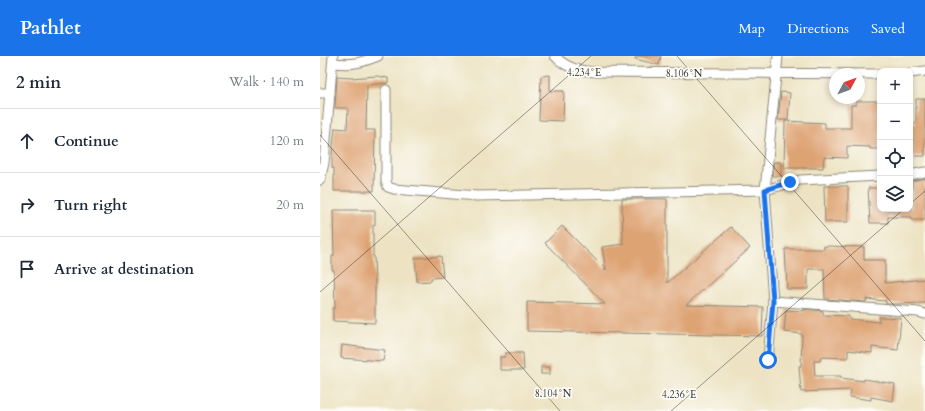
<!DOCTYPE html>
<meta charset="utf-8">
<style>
:root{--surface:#fff;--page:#f2f2f3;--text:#1f2937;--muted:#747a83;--line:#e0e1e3;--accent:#1a73e8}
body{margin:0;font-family:Cardo,serif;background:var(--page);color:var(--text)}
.controls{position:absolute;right:12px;top:12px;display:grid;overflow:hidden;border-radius:8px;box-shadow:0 2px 6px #0003}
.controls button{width:36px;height:36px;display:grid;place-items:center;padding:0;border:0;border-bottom:1px solid var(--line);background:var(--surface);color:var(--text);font:20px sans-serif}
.compass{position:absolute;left:509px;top:12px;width:36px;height:36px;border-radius:50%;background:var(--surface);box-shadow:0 2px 6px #0003;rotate:49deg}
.stop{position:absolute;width:12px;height:12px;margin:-9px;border:3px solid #1a73e8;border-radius:50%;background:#fff}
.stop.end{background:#1a73e8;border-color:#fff;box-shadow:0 1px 4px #0008}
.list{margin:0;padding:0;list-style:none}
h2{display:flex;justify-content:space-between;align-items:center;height:52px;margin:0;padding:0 16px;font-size:17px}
h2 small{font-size:13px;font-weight:400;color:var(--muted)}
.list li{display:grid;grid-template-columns:26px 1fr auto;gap:12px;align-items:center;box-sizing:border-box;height:64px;padding:0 16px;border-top:1px solid var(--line)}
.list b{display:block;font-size:15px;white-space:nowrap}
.list em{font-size:13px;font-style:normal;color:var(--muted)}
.icon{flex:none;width:22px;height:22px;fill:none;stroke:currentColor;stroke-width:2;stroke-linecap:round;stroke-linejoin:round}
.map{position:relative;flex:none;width:605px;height:355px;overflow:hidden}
header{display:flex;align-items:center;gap:24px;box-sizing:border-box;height:56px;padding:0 20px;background:var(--accent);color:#fff}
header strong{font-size:19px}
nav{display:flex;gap:22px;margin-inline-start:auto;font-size:14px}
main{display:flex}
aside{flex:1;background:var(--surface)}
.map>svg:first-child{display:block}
.building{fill:#dea373}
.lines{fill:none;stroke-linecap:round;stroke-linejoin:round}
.minor-casing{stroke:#8c8777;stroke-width:11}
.minor{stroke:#fff;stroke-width:9}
.route{stroke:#1a73e8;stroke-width:5}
.ticks{fill:none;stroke:#2b2b2b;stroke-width:1;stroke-opacity:0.45}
.ticks-label{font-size:10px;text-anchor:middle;fill:#2b2b2b;stroke:#fdfcf7;stroke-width:3.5;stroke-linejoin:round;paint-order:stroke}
</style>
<header>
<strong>Pathlet</strong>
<nav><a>Map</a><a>Directions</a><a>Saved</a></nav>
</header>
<main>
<aside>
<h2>2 min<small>Walk · 140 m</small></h2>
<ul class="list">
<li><svg class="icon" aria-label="ahead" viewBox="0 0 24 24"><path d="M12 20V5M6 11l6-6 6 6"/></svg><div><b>Continue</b></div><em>120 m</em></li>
<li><svg class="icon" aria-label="right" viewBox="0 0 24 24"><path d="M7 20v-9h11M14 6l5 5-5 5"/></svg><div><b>Turn right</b></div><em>20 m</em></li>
<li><svg class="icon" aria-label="arrive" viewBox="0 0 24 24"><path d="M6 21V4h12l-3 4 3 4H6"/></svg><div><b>Arrive at destination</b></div></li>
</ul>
</aside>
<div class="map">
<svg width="605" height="355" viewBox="0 0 605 355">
<rect width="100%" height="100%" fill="#fdfcf7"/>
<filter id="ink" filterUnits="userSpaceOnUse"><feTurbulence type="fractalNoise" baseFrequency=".025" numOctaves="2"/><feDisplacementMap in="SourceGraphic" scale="8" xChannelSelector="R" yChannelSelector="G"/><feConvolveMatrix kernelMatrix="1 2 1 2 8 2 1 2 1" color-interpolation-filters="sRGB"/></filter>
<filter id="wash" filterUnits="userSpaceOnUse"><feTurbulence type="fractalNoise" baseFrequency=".012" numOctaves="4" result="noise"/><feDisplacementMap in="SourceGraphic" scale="16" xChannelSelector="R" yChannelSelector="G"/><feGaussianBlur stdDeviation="0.9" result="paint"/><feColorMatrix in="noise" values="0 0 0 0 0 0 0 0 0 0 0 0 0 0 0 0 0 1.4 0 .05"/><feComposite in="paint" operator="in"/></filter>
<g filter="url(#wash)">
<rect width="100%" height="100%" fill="#ede3c3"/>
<g id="blocks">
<!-- building -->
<g class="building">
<path d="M316,0H341L339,9L315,3Z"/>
<path d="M230,19V35H244L243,65L219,64L221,20Z"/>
<path d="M57,20L68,22V27L47,29L46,74H55L54,135H14V112H12V99L15,72L27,73L28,52H15L17,21L31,22Z"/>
<path d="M461,36L470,37L468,64H458Z"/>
<path d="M596,43H605V100H590V68H596Z"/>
<path d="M536,45H560V93H550V91L527,90V102L504,101L503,112H464L465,65L505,67V72H531V49H536Z"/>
<path d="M454,106H461V120H452Z"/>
<path d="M605,122V164H592V161H568V167H550L548,132H560V153H592V125Z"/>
<path d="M504,130H528V166H505Z"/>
<path d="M302,143H347V227L411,171L430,192L366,249L443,251L442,280L207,275V246L285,248L225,187L242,170L286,214L282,191L303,188Z"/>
<path d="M13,154H55V169H53V200H54L55,227V267L13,265V252H15L14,214H12V200H14Z"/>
<path d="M504,190L544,191V204H565V227L605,223V247L576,248H566V245L546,243V246L505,243L504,213H488V233H467L465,193H504Z"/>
<path d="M121,200L123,221L111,222V225L97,226L95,202Z"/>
<path d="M484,253L503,255V259L529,260V263L559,266V261L581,262L578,294L552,291V297L528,294V302L501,301L500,305H494L495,320H521V322L544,325V323L575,328L573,345L551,341V344L530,341L531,334L481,336L479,310H481L482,278L464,276L466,254L484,255Z"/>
<path d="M22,289L65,294L63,305L21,302Z"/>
<path d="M185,297H203L204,314H180V301H185Z"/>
<rect x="221" y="311" width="9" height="7"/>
</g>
</g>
</g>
<g filter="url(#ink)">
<use href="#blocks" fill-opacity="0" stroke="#8c8777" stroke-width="1"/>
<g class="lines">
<!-- minor casing -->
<g class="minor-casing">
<g id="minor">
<path d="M235,0C247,13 260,15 277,16L560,18"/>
<path d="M13,7C33,9 40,7 58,0"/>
<path d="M590,17L605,15"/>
<path d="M66,34V125L68,131L74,133L157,140L445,134L480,124L560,120"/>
<path d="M0,37H10"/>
<path d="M590,119L605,116"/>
<path d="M0,124L4,107L13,0"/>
<path d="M453,245L598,256L605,258"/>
<path d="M448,304L453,245L445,134L458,0"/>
</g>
</g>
<!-- minor -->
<use href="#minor" class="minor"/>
</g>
</g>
<g class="lines" filter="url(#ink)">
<!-- route -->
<path class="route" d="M448,304L453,245L445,134L470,126"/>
</g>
<!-- ticks -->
<path class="ticks" d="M357,0L605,285M0,79L240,355M590,148L605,135M0,236L271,0M351,355L584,153"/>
<g class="ticks-label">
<text x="264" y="20">4.234°E</text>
<text x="364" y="21">8.106°N</text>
<text x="233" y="341">8.104°N</text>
<text x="359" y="342">4.236°E</text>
</g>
</svg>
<div class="controls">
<button>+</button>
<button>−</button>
<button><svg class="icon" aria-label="locate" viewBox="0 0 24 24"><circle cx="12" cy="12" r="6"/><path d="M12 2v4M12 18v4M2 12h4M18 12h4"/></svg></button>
<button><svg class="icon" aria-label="layers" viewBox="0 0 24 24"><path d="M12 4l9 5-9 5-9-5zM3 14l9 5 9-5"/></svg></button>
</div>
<svg class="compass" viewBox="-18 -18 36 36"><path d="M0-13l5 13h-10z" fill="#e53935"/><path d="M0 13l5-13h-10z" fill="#747a83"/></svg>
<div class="stop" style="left:448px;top:304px"></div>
<div class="stop end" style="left:470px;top:126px"></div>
</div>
</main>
